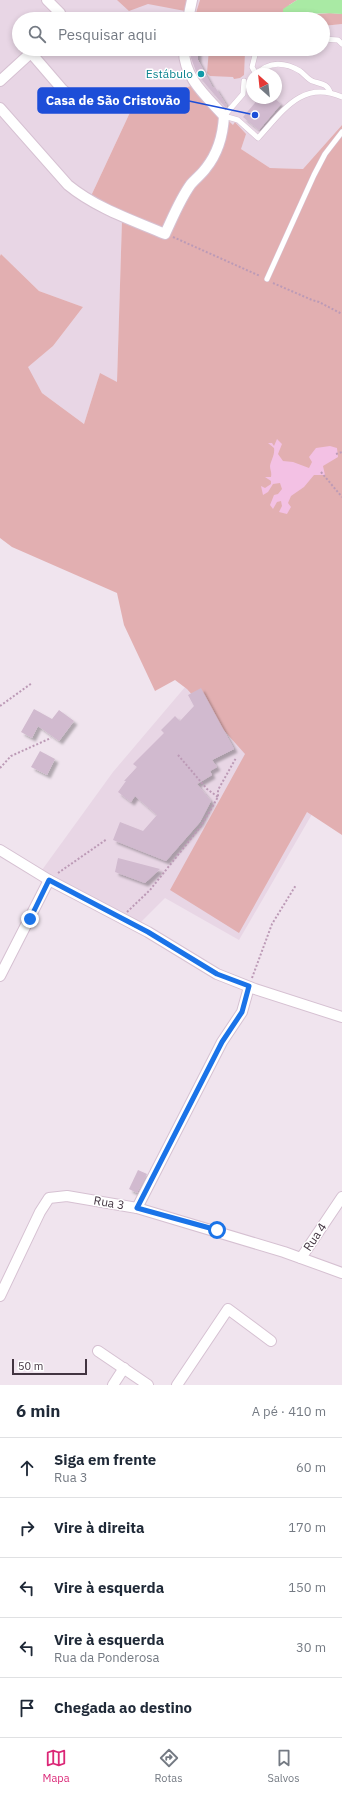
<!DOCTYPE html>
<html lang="pt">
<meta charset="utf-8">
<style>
:root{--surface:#fff;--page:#f6f6f7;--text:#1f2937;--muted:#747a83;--line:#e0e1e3;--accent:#db2777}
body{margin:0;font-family:"IBM Plex Sans",sans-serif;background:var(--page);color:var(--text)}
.compass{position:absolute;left:246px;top:68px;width:36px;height:36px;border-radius:50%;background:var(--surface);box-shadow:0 2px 6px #0003;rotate:333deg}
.scale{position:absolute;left:12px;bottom:10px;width:75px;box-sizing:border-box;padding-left:4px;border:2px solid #423440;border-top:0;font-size:11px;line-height:14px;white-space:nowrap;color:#423440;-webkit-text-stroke:3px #fff;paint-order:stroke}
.stop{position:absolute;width:12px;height:12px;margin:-9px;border:3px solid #1a73e8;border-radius:50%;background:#fff}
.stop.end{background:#1a73e8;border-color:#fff;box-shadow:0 1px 4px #0008}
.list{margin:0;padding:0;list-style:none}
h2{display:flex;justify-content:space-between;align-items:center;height:52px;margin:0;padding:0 16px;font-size:17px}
h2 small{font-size:13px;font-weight:400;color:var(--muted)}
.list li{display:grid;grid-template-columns:26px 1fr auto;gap:12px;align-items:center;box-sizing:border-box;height:60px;padding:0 16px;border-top:1px solid var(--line)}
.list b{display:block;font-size:15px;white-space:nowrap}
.list p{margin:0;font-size:13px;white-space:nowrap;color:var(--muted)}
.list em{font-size:13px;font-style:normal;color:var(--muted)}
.icon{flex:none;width:22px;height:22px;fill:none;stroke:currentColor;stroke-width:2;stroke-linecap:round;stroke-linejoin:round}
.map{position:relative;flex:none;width:342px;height:1385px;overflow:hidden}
.search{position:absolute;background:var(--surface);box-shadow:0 2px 6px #0003;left:12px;right:12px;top:12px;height:44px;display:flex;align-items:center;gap:10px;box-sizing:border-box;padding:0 14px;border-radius:22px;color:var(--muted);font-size:15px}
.sheet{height:352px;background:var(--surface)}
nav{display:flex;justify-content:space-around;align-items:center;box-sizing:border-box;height:56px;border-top:1px solid var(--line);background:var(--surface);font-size:11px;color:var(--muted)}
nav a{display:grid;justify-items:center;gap:2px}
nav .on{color:var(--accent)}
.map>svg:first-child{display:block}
.residential{fill:#e8d6e5;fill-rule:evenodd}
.green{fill:#e2afb1}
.sand{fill:#f3c1e4}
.water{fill:#a9eaa4}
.building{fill:#d1bacf;filter:url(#shadow)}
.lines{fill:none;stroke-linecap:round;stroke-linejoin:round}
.lane-casing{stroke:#d6c1d2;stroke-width:6}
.street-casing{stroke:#d6c1d2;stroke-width:12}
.path{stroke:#bc9ab6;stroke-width:2;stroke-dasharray:2 2;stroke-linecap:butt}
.lane{stroke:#fff;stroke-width:5}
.street{stroke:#fff;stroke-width:10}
.route{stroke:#1a73e8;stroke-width:5}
.culture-dot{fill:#0f9aa8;stroke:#fff;stroke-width:1.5}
.labels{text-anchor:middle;stroke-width:3;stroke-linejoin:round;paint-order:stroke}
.culture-label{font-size:12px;fill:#0d838f;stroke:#fff;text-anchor:end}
.street-label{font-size:12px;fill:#423440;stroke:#fff}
.leader{fill:none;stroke:#1d4ed8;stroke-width:1.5}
.callout-dot{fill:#1d4ed8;stroke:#fff;stroke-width:1.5}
.callout{fill:#1d4ed8;stroke:#1d4ed8;stroke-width:1.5}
.callout-label{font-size:13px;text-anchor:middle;font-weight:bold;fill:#fff}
</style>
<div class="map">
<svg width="342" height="1385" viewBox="0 0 342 1385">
<defs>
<filter id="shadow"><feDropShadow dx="3.5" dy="3.5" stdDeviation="1" flood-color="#0004"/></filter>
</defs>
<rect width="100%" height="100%" fill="#f0e4ee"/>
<!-- residential -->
<g class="residential">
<path d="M0,0H200L194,19H19V49H323V26L342,24V125L303,169L270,168L241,149L235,123L233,126L133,106L91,196L122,220L117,383L100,374L84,424L42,393L27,367L53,346L83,307L39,291L1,254L0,256ZM252,74H276V98H252Z"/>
<path d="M191,680L326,790L239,940L165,898L139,924L42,870L113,772Z"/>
</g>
<!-- green -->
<g class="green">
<path d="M117,0H189L185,11L148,4L129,11Z"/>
<path d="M200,0H297L289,5L304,15L330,13L342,14V24L323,26V19H194Z"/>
<path d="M209,49L243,50L245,52L244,75L240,78L234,79L233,77L210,76L207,73Z"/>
<path d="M191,86L233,125L235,122L246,134L241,149L270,168L303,169L342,125V835L307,812L239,933L170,890L245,754L187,689L175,680L155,691L124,625L117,593L12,547L0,538V256L1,254L39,291L83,307L53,346L28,367L42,393L84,424L100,373L117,382L122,220L91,196L133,106L140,107L142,101Z"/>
</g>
<!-- sand -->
<path class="sand" d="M277,439L282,444L278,454L283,461L293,462L309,468L312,462L309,457L316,448L330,446L337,448L338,457L323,466L325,475H314L304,487L291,496L288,503L291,507L287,514L279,512L282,506L281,501L277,502L273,509L270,505L274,495L278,494L282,489L280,483L273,484L268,492L263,495L261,486L265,488L271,484V481L265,477H271C272,472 270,470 270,466C271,460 275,455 274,448L268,443H272L274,446Z"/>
<!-- water -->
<path class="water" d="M297,0H342V14C322,12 303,15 283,14V9Z"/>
<!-- building -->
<g class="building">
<path d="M191,49H198V60L213,88L215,87L227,106L226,108L197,74L191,58Z"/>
<path d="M259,98H274L281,104L259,130L243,117Z"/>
<path d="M201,688L234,749L212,760L217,767L210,771L212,775L197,784L211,801L200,822L166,861L113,840L120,822L143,831L157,815L135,796L131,802L118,792L126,781H124L137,767L133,764L164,733L161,730L175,716L180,721L194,706L188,695Z"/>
<path d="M34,709L52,719L59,710L74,721L59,741L38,726L32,738L21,732Z"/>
<path d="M40,751L55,759L47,775L31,767Z"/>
<path d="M118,858L160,869L145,883L115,872Z"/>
<path d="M138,1170L147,1174L137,1193L129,1189Z"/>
</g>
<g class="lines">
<!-- lane casing -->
<g class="lane-casing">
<g id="lane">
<path d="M323,39L338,40L342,44"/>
<path d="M256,74L252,67L255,55L261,49"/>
<path d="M257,74C269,61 285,62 300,71C304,74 308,79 312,81C320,84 327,83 330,92"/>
<path d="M244,81L243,94L224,116L238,120L258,138C282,112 302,79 342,97"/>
<path d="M267,279L314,175L325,154L342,132"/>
</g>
</g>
<!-- street casing -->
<g class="street-casing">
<g id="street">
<path d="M47,0L60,13L62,19"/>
<path d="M188,19L192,0"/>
<path d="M31,53L62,89L68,94L116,100"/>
<path d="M0,81L35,49"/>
<path d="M0,108L68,185C96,208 132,220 165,234C173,217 180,199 191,184C196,178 202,174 206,168C218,153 223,135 224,116C207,97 183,77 184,49"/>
<path d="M0,850L49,880L148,932L217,974L255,989L342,1017"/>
<path d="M0,976L49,880"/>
<path d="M137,1208L222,1042L242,1012L249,987"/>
<path d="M301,1258L342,1197"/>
<path d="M0,1296L40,1212L49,1198L67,1196L137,1208L284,1252L342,1273"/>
<path d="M98,1351L148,1385"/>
<path d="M113,1385L124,1368"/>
<path d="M177,1385L228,1309L271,1341"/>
</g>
</g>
<!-- path -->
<g class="path">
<path d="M173,237L260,276"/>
<path d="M273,283L312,300L319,302L342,314"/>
<path d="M336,454L342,452"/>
<path d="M321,472L342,497"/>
<path d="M0,706L32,683"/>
<path d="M178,755L207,789L218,797"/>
<path d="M0,768L11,756L51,738"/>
<path d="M58,873L107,839"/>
<path d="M127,912L150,890L201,826L218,797V790L236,758"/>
<path d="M252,978L272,924L296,885"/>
</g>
<!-- lane -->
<use href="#lane" class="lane"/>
<!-- street -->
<use href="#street" class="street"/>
</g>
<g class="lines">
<!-- route -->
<path class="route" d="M30,919L49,880L148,932L217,974L249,986L242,1012L222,1042L137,1208L217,1230"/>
</g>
<!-- markers -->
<circle class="culture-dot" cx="201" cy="74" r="4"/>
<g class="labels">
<!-- culture labels -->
<g class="culture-label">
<text x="193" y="78">Estábulo</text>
</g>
<!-- street labels -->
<g class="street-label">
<text transform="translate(109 1203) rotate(10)" y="4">Rua 3</text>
<text transform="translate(315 1237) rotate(-56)" y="4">Rua 4</text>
</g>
</g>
<!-- callouts -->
<path class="leader" d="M255 115L189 101"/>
<circle class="callout-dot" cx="255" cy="115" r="4"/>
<rect class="callout" x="38" y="88" width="151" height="25" rx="4"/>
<g class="callout-label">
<text x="113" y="105">Casa de São Cristovão</text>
</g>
</svg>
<svg class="compass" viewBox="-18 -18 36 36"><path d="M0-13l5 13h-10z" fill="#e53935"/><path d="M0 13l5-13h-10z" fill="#747a83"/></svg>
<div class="scale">50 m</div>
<div class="stop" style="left:217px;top:1230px"></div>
<div class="stop end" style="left:30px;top:919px"></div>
<div class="search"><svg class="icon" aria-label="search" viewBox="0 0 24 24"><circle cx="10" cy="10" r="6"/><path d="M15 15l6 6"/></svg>Pesquisar aqui</div>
</div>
<section class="sheet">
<h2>6 min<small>A pé · 410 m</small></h2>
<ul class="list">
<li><svg class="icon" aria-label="ahead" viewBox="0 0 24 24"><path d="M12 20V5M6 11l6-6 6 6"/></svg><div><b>Siga em frente</b><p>Rua 3</p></div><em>60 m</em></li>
<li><svg class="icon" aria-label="right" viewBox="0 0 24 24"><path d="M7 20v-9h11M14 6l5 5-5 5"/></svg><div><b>Vire à direita</b></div><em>170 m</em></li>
<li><svg class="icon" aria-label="left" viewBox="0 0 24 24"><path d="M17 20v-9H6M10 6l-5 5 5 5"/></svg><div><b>Vire à esquerda</b></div><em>150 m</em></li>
<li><svg class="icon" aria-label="left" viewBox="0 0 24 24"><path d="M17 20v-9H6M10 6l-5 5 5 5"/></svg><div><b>Vire à esquerda</b><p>Rua da Ponderosa</p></div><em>30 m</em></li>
<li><svg class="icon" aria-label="arrive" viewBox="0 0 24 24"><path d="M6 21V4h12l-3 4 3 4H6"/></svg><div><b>Chegada ao destino</b></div></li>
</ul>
</section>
<nav>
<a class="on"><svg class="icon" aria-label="map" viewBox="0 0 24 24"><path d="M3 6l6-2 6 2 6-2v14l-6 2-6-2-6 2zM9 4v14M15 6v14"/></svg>Mapa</a>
<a><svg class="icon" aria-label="directions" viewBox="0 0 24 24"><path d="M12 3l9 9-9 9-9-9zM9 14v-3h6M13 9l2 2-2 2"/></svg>Rotas</a>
<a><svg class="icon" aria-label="saved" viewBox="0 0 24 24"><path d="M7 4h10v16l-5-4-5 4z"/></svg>Salvos</a>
</nav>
